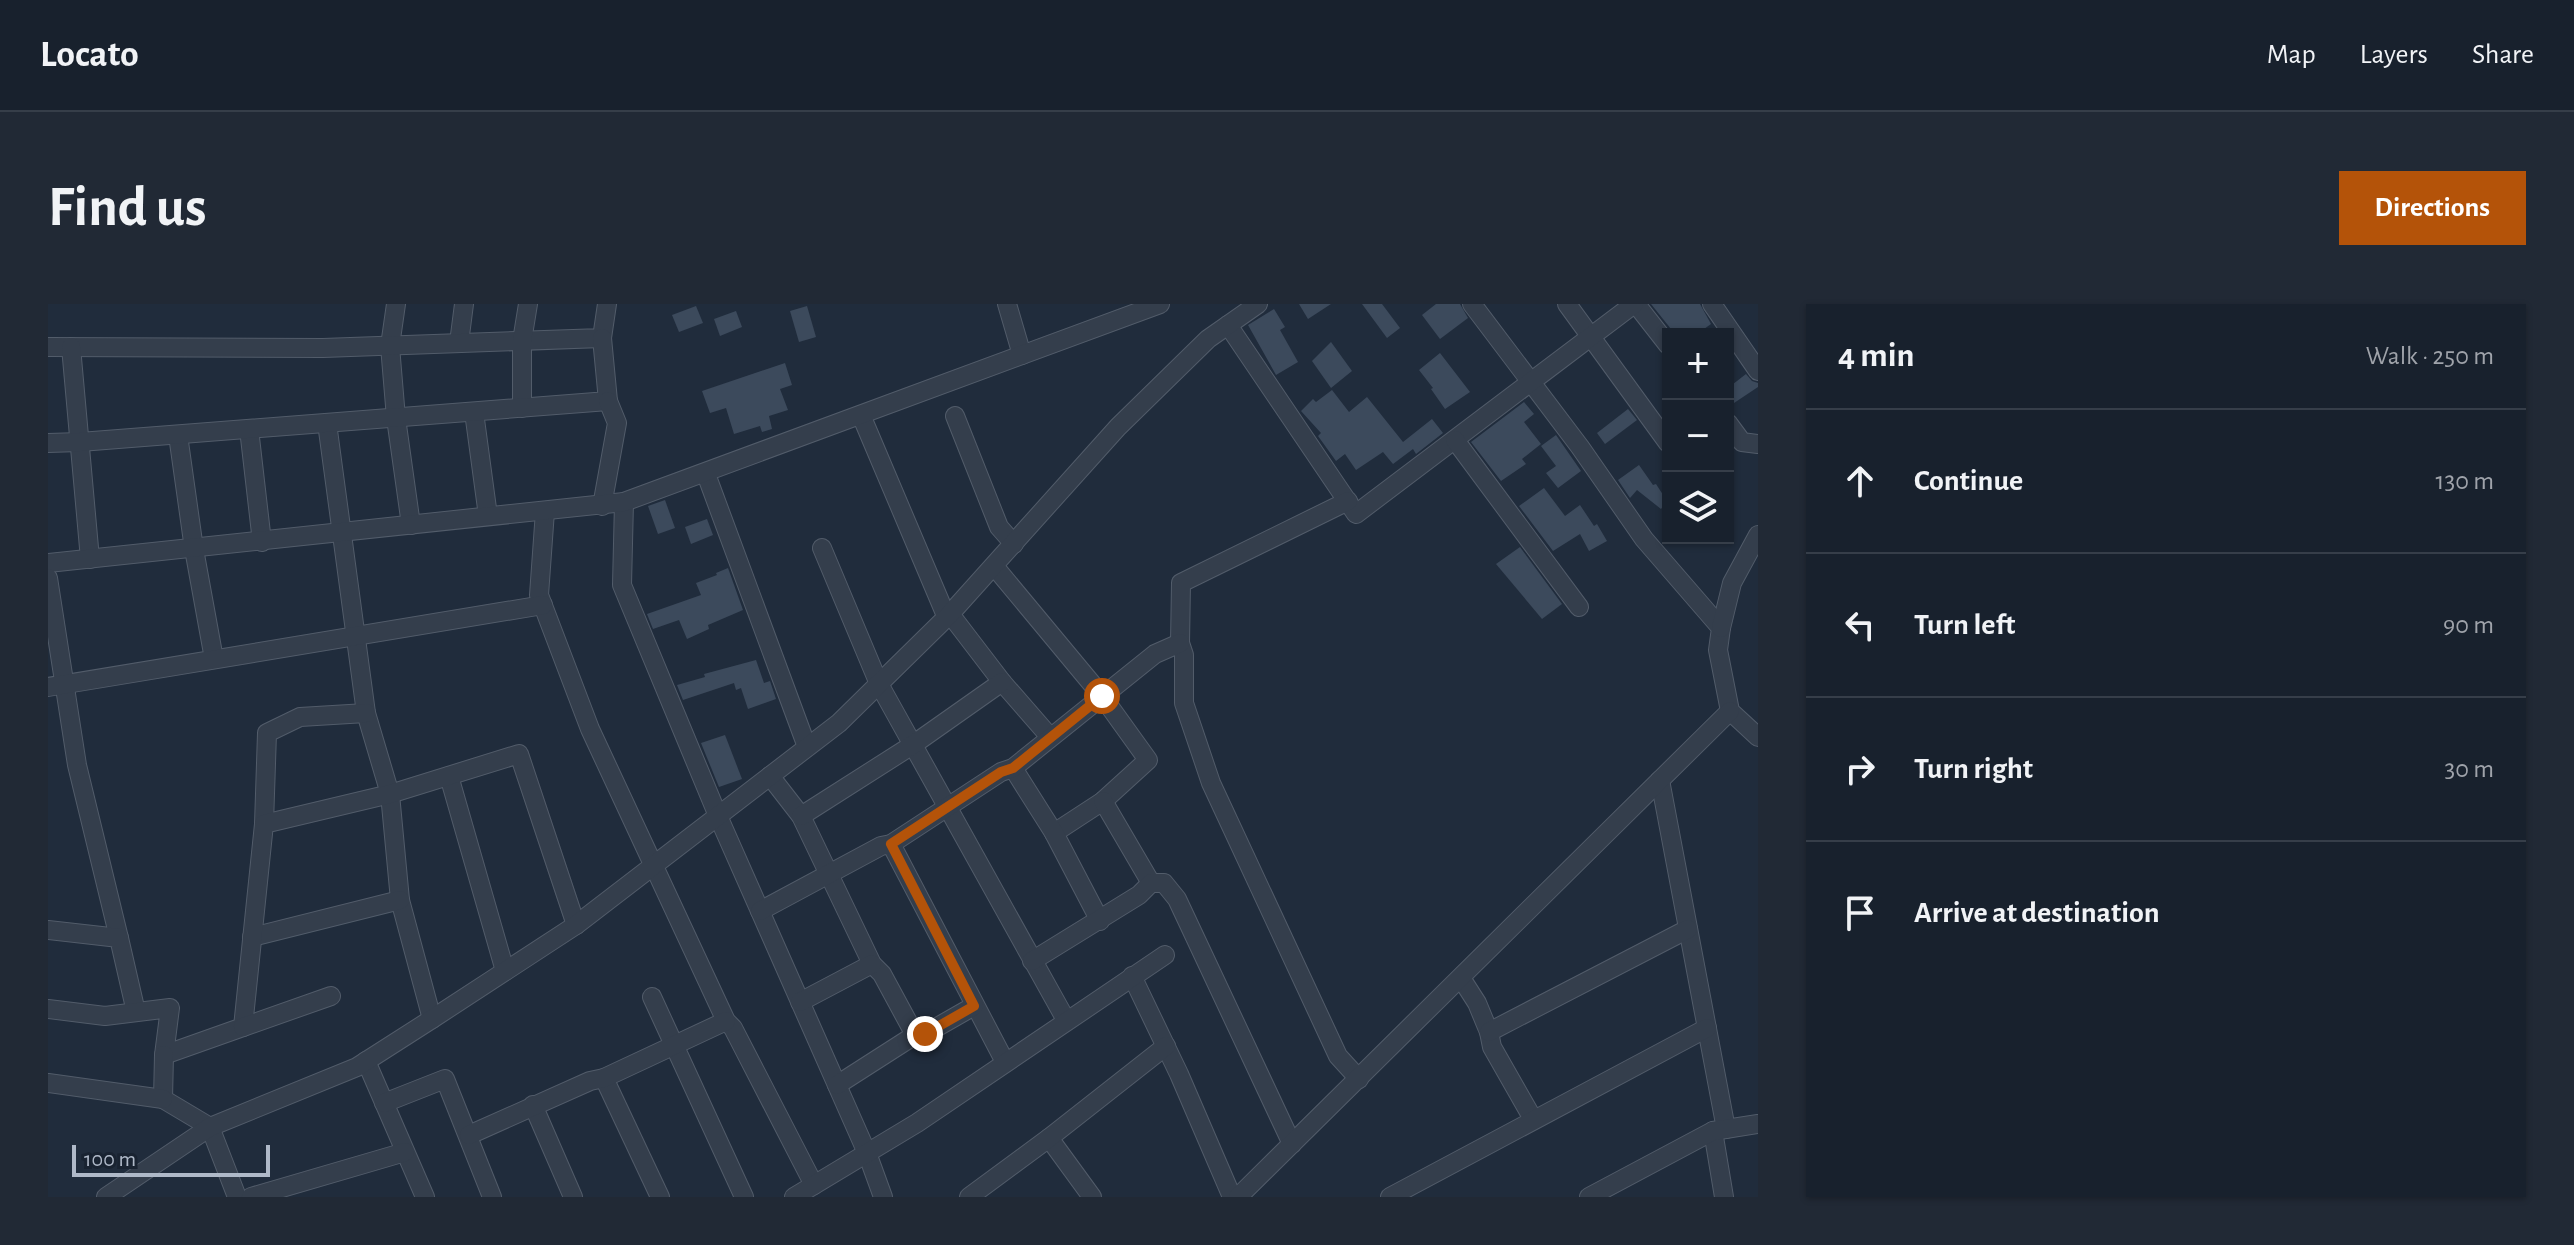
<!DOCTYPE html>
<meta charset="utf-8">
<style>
:root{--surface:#18212d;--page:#212935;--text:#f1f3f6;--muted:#9fa3aa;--line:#363e49;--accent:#b45309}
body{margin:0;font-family:"Alegreya Sans",sans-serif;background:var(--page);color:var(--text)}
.controls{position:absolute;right:24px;top:24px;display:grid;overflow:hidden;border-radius:0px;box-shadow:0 2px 6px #0004}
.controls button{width:72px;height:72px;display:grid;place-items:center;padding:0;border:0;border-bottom:2px solid var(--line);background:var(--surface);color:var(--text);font:40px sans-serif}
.scale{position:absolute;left:24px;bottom:20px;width:198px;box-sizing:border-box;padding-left:8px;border:4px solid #afb9c8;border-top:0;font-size:22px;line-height:28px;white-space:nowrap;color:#afb9c8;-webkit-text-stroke:6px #192331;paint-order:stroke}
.stop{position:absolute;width:24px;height:24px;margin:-18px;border:6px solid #b45309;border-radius:50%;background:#fff}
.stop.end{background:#b45309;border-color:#fff;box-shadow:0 2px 8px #0008}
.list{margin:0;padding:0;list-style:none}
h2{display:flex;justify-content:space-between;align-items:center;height:104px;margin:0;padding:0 32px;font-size:34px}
h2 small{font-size:26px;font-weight:400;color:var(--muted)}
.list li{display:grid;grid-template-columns:52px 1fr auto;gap:24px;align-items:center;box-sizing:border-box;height:144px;padding:0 32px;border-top:2px solid var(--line)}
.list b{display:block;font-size:30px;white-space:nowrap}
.list em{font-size:26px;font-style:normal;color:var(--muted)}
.icon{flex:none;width:44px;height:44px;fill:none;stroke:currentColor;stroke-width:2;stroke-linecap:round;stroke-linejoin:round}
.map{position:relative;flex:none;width:1710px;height:893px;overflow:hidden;border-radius:0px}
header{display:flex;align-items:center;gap:48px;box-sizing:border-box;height:112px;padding:0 40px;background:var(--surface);border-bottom:2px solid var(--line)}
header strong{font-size:38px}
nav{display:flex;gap:44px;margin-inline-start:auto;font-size:28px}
.intro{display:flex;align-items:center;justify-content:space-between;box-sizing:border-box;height:192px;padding:0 48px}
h1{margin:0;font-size:56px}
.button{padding:20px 36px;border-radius:0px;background:var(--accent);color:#fff;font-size:28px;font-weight:700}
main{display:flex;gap:48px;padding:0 48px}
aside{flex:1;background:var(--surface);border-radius:0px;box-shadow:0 2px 6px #0004}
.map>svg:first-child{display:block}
.building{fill:#3c4a5c}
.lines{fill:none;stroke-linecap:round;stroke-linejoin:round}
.minor-casing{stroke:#525c6a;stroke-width:20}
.minor{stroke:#343e4c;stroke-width:18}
.route{stroke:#b45309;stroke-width:10}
</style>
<header>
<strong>Locato</strong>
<nav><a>Map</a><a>Layers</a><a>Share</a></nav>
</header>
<div class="intro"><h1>Find us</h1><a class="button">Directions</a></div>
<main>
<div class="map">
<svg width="1710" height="893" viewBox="0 0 1710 893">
<rect width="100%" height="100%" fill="#202c3c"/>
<!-- building -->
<g class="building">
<path d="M1251,0H1283L1260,15Z"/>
<path d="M1314,0H1334L1352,24L1339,34Z"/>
<path d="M1388,0H1412L1420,14L1392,35L1374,11Z"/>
<path d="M1603,0H1652L1663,20L1649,30H1627Z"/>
<path d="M648,2L655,19L631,28L624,11Z"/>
<path d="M759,2L768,33L751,38L742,7Z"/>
<path d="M1226,5L1237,23L1232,26L1250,58L1228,71L1200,21Z"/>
<path d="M688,7L694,23L672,32L666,15Z"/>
<path d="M1283,38L1304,67L1283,84L1264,57Z"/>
<path d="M1392,49L1422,88L1397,105L1383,85L1385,84L1371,66Z"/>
<path d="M737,59L744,81L732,85L740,106L721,112L724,125L714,128L712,122L686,130L678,104L662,109L654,87Z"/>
<path d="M1698,70L1704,77L1710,79V83L1680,103V84Z"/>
<path d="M1284,86L1301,108L1319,93L1355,138L1384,115L1395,129L1368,150L1365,145L1345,160L1335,148L1308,166L1297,150L1288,157L1270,132L1273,129L1253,107L1265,95L1268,98Z"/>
<path d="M1476,98L1486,110L1476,118L1493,140L1474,155L1478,160L1453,177L1423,138Z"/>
<path d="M1580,105L1589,116L1557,140L1549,129Z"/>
<path d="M1508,131L1533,167L1510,184L1498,169L1508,162L1493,142Z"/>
<path d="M1591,161L1605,181L1608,180L1619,197L1613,205L1589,186L1582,194L1570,176Z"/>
<path d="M1496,184L1517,212L1532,201L1546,222L1549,220L1559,237L1541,247L1532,230L1505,247L1471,202Z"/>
<path d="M617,196L627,224L610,230L600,202Z"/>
<path d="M659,215L665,231L643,240L637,223Z"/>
<path d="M1472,243L1514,300L1494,315L1448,260Z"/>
<path d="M680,264L695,306L660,321L661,325L639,335L631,316L605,325L599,310L653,291L648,279L669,271L668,269Z"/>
<path d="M708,356L716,379L722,377L728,395L700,405L693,384L688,386L686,379L635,396L629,381L657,373L656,370Z"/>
<path d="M677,431L694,475L671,483L653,439Z"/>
</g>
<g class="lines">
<!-- minor casing -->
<g class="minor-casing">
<g id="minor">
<path d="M348,0L342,42L348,114L363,221"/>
<path d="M959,0L974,51"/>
<path d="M1424,0L1532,143L1596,235L1673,324L1670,346L1682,407L1710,433"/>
<path d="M1519,0L1620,139"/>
<path d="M1588,0L1620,41"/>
<path d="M1664,0L1710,67"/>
<path d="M1180,21L1308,210L1586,0"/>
<path d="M411,39L416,0"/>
<path d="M0,43L275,44L554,34L559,0"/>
<path d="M23,43L42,255"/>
<path d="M474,104V37L480,0"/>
<path d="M426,108L440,212"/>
<path d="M813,111L899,314"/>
<path d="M907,112L951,223L966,240"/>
<path d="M279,119L318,409L342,490L352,596L384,715"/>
<path d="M1680,119L1694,138L1710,140"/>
<path d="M201,125L214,238"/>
<path d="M130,131L146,245L166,355"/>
<path d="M1407,136L1531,303"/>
<path d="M0,139L32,138L560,97L554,34"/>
<path d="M658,170L759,443"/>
<path d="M1300,197L1133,279L1132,339L1136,351V399L1163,479L1290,752L1311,775"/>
<path d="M576,198L574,281L670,512L819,849L835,893"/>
<path d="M554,202L569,119L560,97"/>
<path d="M497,207L491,291L542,425L678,717L685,724L766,881"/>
<path d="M774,244L831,380L1018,716"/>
<path d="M0,259L576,198L1112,0"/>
<path d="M946,262L1054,392L1100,456L1055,497L1006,529"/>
<path d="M0,274L29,461L71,634"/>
<path d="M902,310L954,378L1002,433"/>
<path d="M1673,324L1684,279L1710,231"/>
<path d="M0,383L495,301"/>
<path d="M965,464L1006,529L1052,617"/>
<path d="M401,472L457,667"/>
<path d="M722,472L753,512L824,660L834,670L867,731"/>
<path d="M1612,476L1678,825"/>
<path d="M1055,497L1103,579"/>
<path d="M753,512L866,440L954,378"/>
<path d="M216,520L219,429L252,413L318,409"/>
<path d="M843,540L957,758"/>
<path d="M712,607L833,542L843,540L953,468L965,464L1107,350L1132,339"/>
<path d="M0,626L71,634L88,708"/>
<path d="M204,633L352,596"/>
<path d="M984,657L1091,591L1103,579H1116L1129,595L1244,840"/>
<path d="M1084,672L1131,770L1184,893"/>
<path d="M1413,674L1429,699L1441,728L1444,743L1485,815"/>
<path d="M604,693L696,893"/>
<path d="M752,698L824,660"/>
<path d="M0,705L57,712L122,704L116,751L195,723L216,520L342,490L471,450L528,621"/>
<path d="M195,723L283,692"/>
<path d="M1441,728L1640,625"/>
<path d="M116,751L115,795L162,823L189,893"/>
<path d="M318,757L377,893"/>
<path d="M556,774L612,893"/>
<path d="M0,779L115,795"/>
<path d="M789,781L867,731L877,730L926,702"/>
<path d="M336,799L397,775L444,893"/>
<path d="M485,801L525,893"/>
<path d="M1665,827L1676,893"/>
<path d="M421,831L542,777L556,774L678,717"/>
<path d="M1001,834L1044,893"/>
<path d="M58,893L162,823L309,763L384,715L528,621L791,419L902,310L1070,123L1160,35L1210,0"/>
<path d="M203,893L357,848"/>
<path d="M746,893L869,819L1117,651"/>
<path d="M921,893L1001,834L1118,742"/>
<path d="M1190,893L1682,407"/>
<path d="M1342,893L1659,724"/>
<path d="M1541,893L1665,827L1710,820"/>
</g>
</g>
<!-- minor -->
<use href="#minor" class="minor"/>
</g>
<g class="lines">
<!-- route -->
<path class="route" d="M877,730L926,702L843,540L953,468L965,464L1054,392"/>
</g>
</svg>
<div class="controls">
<button>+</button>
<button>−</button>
<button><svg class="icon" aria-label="layers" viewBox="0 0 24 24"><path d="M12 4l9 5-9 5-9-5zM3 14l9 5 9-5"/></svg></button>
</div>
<div class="scale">100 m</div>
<div class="stop" style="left:1054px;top:392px"></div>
<div class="stop end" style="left:877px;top:730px"></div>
</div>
<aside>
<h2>4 min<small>Walk · 250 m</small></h2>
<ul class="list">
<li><svg class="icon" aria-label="ahead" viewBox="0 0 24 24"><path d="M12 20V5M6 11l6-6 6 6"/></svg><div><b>Continue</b></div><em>130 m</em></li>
<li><svg class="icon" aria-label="left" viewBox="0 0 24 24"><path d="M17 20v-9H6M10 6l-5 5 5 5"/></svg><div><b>Turn left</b></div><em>90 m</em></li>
<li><svg class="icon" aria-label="right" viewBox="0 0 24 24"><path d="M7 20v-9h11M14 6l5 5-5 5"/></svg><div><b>Turn right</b></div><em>30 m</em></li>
<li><svg class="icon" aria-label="arrive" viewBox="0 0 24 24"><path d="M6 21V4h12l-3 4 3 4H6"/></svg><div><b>Arrive at destination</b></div></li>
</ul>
</aside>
</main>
